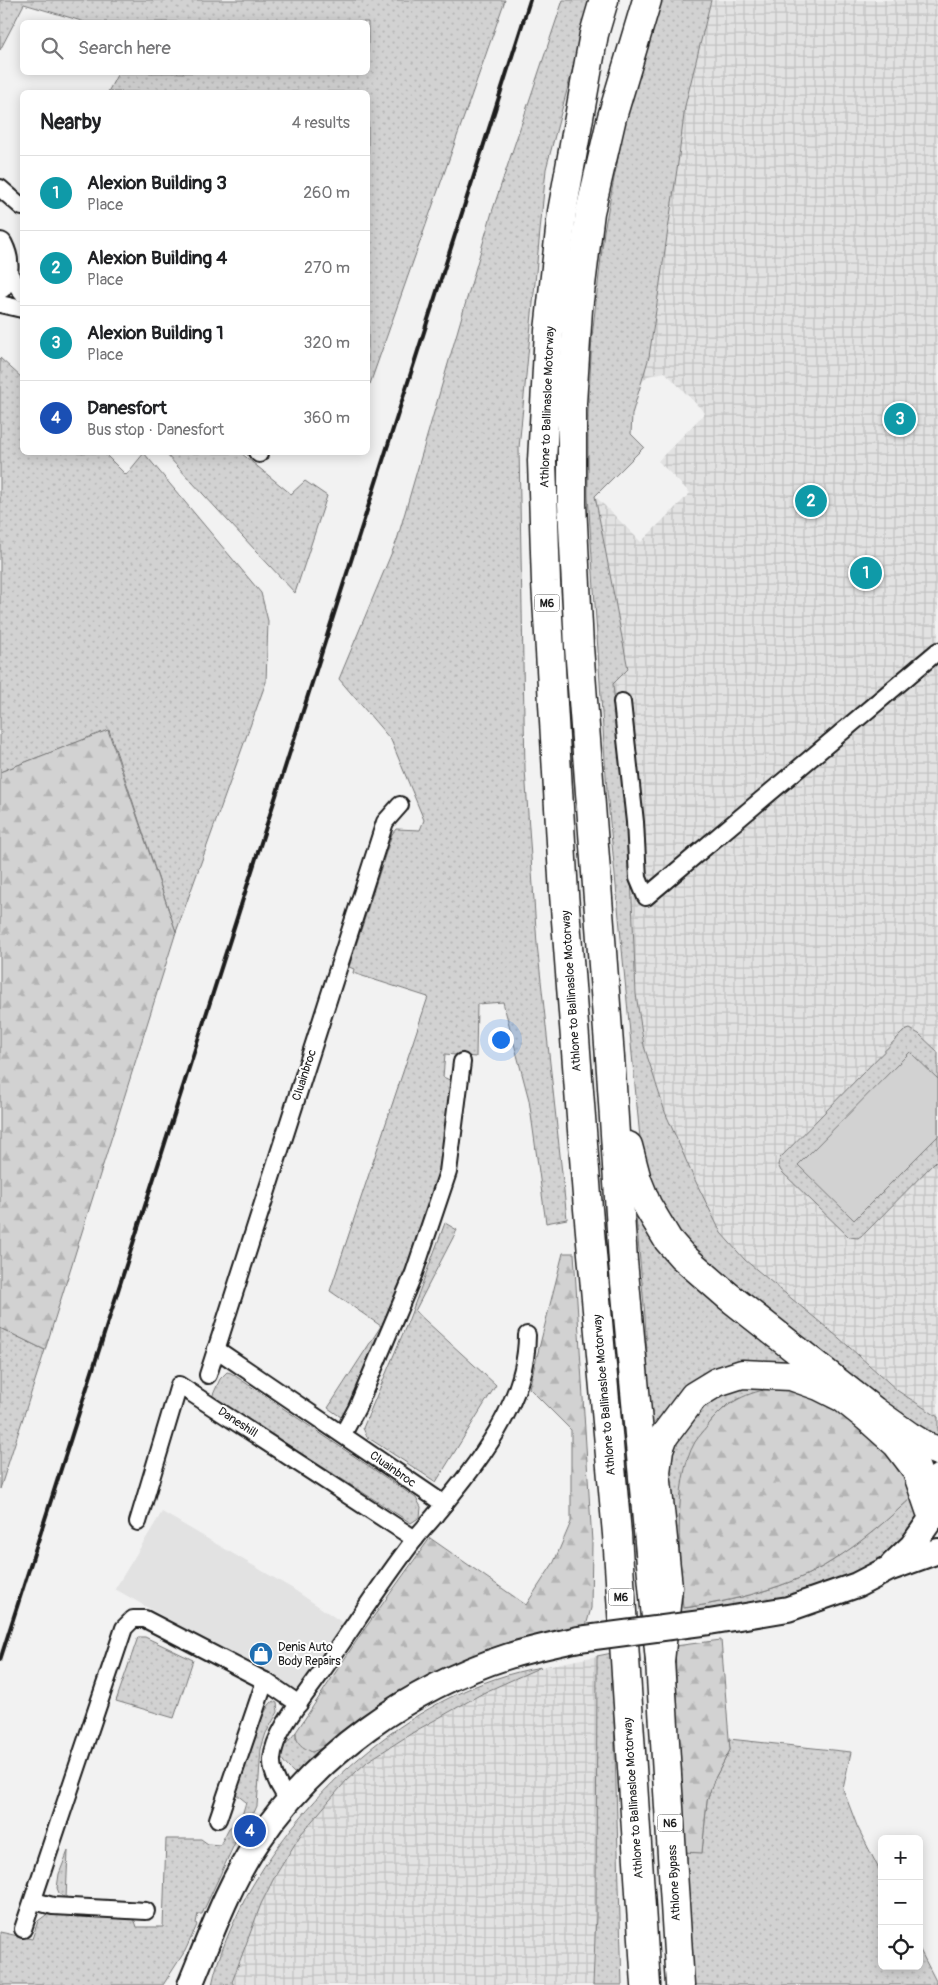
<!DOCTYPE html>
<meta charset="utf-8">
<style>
:root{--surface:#fff;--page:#f2f2f2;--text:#202124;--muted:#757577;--line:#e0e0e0;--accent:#1f6fb2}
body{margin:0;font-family:Pangolin,sans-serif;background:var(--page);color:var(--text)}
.controls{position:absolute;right:15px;bottom:15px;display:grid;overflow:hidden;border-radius:8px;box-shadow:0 2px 12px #0003}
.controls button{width:45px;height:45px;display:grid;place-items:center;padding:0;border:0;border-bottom:1px solid var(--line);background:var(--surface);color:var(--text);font:25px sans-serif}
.you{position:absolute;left:500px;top:1039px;width:18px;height:18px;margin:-12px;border:4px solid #fff;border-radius:50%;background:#1a73e8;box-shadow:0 0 0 8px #1a73e833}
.badge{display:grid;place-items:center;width:32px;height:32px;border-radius:50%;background:var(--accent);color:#fff;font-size:16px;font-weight:700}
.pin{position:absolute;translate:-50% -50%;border:2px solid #fff;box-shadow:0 1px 5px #0006}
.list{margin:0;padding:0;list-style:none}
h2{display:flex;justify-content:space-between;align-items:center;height:65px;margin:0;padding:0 20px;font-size:21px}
h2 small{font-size:16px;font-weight:400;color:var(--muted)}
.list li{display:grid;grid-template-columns:32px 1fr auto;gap:15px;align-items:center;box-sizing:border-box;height:75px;padding:0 20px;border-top:1px solid var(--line)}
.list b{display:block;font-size:19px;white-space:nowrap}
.list p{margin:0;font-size:16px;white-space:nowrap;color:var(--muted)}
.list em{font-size:16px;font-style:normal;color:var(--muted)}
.icon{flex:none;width:28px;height:28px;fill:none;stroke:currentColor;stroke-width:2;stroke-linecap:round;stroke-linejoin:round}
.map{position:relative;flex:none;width:938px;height:1985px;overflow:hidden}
.search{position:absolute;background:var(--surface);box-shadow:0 2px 12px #0003;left:20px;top:20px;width:350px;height:55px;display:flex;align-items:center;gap:12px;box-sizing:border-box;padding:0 18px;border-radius:8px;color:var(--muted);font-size:19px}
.panel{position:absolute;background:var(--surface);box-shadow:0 2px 12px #0003;left:20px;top:90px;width:350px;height:365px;border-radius:8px}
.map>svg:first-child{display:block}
.built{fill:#e2e2e2}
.industrial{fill:url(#industrial-grid)}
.grass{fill:url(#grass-dots);stroke:#777}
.forest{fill:url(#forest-firs);stroke:#777}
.green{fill:#d2d2d2;stroke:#777}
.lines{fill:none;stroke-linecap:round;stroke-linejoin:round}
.minor-casing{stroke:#1c1c1c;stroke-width:20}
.secondary-casing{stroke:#1c1c1c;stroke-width:28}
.trunk-casing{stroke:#1c1c1c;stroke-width:31}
.motorway-casing{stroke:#1c1c1c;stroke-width:31}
.minor{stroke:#fff;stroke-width:16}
.secondary{stroke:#fff;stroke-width:24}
.trunk{stroke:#fff;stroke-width:28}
.motorway{stroke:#fff;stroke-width:28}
.rail{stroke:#1c1c1c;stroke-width:4}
.secondary-bridge-casing{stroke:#1c1c1c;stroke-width:28;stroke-linecap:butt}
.secondary-bridge{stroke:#fff;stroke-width:24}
.labels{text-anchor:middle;stroke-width:4;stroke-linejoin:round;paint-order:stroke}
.shield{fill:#fff;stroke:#606060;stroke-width:1}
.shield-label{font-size:11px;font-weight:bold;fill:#1c1c1c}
.street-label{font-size:12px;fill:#1c1c1c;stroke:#fff}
.poi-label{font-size:12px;fill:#1c1c1c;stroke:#fff;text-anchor:start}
</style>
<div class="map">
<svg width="938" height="1985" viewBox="0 0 938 1985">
<defs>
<pattern id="industrial-grid" width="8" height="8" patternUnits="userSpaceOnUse" patternTransform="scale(1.25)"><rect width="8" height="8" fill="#e2e2e2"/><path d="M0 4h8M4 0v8" fill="none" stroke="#c1c1c1"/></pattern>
<pattern id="grass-dots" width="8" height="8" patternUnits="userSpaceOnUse" patternTransform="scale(1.25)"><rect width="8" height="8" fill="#d2d2d2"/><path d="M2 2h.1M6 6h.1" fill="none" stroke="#b4b4b4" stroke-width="1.8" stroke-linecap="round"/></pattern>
<pattern id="forest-firs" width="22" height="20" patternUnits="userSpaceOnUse" patternTransform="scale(1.25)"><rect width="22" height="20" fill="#d2d2d2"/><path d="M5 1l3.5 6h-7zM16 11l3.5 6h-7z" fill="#b4b4b4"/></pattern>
</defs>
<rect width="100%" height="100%" fill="#f2f2f2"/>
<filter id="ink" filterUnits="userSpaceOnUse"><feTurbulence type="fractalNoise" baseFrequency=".02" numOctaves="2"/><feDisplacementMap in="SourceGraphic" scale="10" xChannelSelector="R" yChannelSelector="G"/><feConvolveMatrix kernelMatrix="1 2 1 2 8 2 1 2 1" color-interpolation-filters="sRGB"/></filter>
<g filter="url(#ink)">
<!-- built -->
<path class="built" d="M162,1512L293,1589L343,1623L297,1690L261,1672L115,1589Z"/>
<!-- industrial -->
<g class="industrial">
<path d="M711,0H938V1417L898,1391L839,1338L745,1260L721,1233L692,1174L665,1112L644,1046L636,994L631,876L595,496L641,542L690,493L658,461L705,413L665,372L648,376L640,384L649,357L679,156L685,106Z"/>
<path d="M597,1656L596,1915L593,1985H234L232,1982L261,1904L274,1878L301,1834L320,1810L346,1781L368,1761L417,1730L485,1692L541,1667Z"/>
</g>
<!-- grass -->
<g class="grass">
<path d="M0,0H505L370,384L368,383V92H108L118,73L368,72V22H85L24,4L0,50Z"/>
<path d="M563,0H591L546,169L519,448L525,770L537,944L567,1219L546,1223L529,1100L503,1002L477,1004L476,1057L445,1054L443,1077L454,1082L444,1168L418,1249L344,1418L341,1417L328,1408L381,1326L330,1291L428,997L353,973L354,969L349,967L392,834L396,829L420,830L424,820L391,740L339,679L397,540L492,212Z"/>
<path d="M656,0H711L685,106L679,156L649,357L632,414L631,434L644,447L595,496L628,669L613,684L631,876L636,994L644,1046L665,1112L692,1174L721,1233L745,1260L839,1338L898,1391L938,1417V1439L929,1435L740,1294L669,1224L642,1159L607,791L588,495V415L592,337L604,231L632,85Z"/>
<path d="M0,358L22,378V452L104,453L126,475L144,453L261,593L268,621L266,682L176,932L109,730L0,772Z"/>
<path d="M165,453H241L291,494L305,481L327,496L295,593Z"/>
<path d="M910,1029L919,1034L938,1052V1159L865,1233L858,1238L849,1237L781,1171L778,1165L780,1158L904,1031Z"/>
<path d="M635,1206L809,1367L750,1365L652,1449L645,1316Z"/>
<path d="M445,1223L457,1230L415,1311L496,1385L436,1482L367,1437L363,1428L409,1319Z"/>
<path d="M0,1328L45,1350L0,1489Z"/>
<path d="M227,1372L231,1373L416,1498L421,1507L420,1517L411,1523L212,1397L220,1379Z"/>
<path d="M792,1384L729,1403L713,1419L695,1443L681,1496L680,1559L684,1608C730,1602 792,1587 832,1561C861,1542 890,1518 915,1494L918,1508L917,1526L872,1569L801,1597L679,1615C676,1576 671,1536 670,1497C670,1484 669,1471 671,1459C676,1431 711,1392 739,1387C756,1383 775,1385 792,1384Z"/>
<path d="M138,1637H145L193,1660L174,1718L116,1701Z"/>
<path d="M612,1653L622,1985H593L596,1915L597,1656Z"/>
<path d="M541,1667L485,1692L417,1730L368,1761L346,1781L301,1834L274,1878L261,1904L232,1982L234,1985H212C218,1955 232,1925 246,1897C305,1789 417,1689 541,1667Z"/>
<path d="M273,1701L277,1703L278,1712L266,1733L261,1749L257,1806L252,1817L239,1834L202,1914H198L196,1923L197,1925L185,1951L163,1985H0V1932L32,1939L38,1921L46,1915L127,1917L135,1921L137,1927H163L166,1839H201L208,1844L220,1845L229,1828L241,1819L246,1802L236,1794V1789C243,1771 261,1709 273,1701Z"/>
<path d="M296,1732V1739L329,1745L298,1772L294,1773C273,1753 280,1752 296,1732Z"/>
<path d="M729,1739L851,1752L843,1789L857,1826L882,1875V1966H919V1948L936,1981L935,1985H693L683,1852H702L707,1800L714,1780L730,1750Z"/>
<path d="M68,1851L66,1899L59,1893L57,1888L59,1874Z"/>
</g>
<!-- forest -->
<g class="forest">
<path d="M108,730L176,932L45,1350L0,1328V772Z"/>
<path d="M563,1253H574L592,1542L591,1608L586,1626L521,1641L422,1680L397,1692L329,1745L312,1752C302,1747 296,1744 296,1732L361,1634L430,1538L526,1605L554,1562L571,1522V1430L529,1388Z"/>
<path d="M774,1388L803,1390L837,1408L901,1463L915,1494C890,1518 861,1543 832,1561C792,1587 730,1602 683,1608C680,1563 672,1482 695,1442C699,1436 705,1430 709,1424C726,1402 748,1392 774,1388Z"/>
<path d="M721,1640L730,1750L714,1780L707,1800L702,1853L683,1852L675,1646Z"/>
</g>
<!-- green -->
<path class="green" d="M910,1052L938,1079V1136L854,1220L798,1165Z"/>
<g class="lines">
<!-- minor casing -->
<g class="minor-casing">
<g id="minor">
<path d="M0,188L22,207"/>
<path d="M6,269L22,293"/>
<path d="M0,304L22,309"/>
<path d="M257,452L259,454"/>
<path d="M622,702L635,822L638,878L646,897L938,651"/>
<path d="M216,1349L444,1504"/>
<path d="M208,1375L385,822L400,805"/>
<path d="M343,1434L357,1408L414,1273L448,1172L462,1062"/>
<path d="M138,1522L179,1385L415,1539"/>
<path d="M289,1801C281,1790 271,1773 272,1759C274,1731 305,1696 320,1674C351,1630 381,1583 414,1540C421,1531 429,1523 436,1514C477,1464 527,1403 527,1335"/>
<path d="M218,1819L265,1681"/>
<path d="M34,1901L53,1906L146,1911"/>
<path d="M23,1929L124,1628L133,1619H145L265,1681L299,1704"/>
</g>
</g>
<!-- secondary casing -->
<g class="secondary-casing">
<g id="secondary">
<path d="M0,245C7,259 8,272 0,286"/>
<path d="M930,1514V1496L938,1477"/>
<path d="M893,1564L912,1546L931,1519"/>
<path d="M709,1622L788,1609L857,1585L888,1569L938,1551"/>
<path d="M190,1985C210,1937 228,1885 258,1841C316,1754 409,1688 509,1656C532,1649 555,1644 579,1639"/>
</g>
</g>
<!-- trunk casing -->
<g class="trunk-casing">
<path id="trunk" d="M680,1985L660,1661L668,1587L656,1472L659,1449L664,1436L694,1396L717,1382L742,1374L791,1376L819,1386L843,1398L868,1418L897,1444L916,1469L930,1510"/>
</g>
<!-- motorway casing -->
<g class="motorway-casing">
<g id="motorway">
<path d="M604,0L594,34L562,212L549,331L542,461L546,582L564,894L588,1209L617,1534L646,1985"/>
<path d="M647,0L612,117L590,212L578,309L572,403V504L579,647L611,1071L623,1261L660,1661"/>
<path d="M628,1146L637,1180L647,1205L668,1240L682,1256L728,1296L874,1411L909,1436L927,1447L938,1451"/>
</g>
</g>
<!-- minor -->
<use href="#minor" class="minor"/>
<!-- secondary -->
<use href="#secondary" class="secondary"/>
<!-- trunk -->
<use href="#trunk" class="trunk"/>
<!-- motorway -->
<use href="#motorway" class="motorway"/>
<!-- rail -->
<path class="rail" d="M0,1660L530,0"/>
<!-- secondary-bridge casing -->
<g class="secondary-bridge-casing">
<path id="secondary-bridge" d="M579,1639L709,1622"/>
</g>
<!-- secondary-bridge -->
<use href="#secondary-bridge" class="secondary-bridge"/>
</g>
</g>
<!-- icons -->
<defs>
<g id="shop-disc" transform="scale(1.25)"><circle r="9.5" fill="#1f6fb2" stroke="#fff"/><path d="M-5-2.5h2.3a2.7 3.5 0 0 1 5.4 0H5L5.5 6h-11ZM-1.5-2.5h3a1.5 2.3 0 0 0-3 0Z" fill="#fff"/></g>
</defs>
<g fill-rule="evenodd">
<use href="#shop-disc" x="261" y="1654"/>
</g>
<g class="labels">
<!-- shield labels -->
<g class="shield">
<rect x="534.5" y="594.5" width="25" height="17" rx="4"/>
<rect x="608.5" y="1588.5" width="25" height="17" rx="4"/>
<rect x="657.5" y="1814.5" width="25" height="17" rx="4"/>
</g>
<g class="shield-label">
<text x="547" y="607">M6</text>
<text x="621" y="1601">M6</text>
<text x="670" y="1827">N6</text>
</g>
<!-- street labels -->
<g class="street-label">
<text transform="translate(547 407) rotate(-88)" y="4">Athlone to Ballinasloe Motorway</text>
<text transform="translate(571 991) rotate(-94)" y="4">Athlone to Ballinasloe Motorway</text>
<text transform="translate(304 1075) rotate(-72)" y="4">Cluainbroc</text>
<text transform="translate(604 1395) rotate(-95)" y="4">Athlone to Ballinasloe Motorway</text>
<text transform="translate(238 1422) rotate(33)" y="4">Daneshill</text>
<text transform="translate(393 1469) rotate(35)" y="4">Cluainbroc</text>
<text transform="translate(633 1798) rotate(-94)" y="4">Athlone to Ballinasloe Motorway</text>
<text transform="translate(674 1883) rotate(-93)" y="4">Athlone Bypass</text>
</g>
<!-- poi labels -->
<g class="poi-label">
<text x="278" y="1651">Denis Auto<tspan x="278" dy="14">Body Repairs</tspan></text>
</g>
</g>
</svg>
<div class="controls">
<button>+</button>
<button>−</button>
<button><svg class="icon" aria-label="locate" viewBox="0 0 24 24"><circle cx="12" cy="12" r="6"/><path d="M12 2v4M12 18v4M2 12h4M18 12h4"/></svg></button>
</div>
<div class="you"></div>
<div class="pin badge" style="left:866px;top:573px;background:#0f9aa8">1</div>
<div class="pin badge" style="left:811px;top:501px;background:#0f9aa8">2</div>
<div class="pin badge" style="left:900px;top:419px;background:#0f9aa8">3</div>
<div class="pin badge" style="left:250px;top:1831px;background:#1a4fb4">4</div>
<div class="search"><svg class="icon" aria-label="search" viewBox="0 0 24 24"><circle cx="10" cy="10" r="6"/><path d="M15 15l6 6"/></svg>Search here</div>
<section class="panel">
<h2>Nearby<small>4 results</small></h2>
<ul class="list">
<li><span class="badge" style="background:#0f9aa8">1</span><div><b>Alexion Building 3</b><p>Place</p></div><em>260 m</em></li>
<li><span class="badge" style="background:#0f9aa8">2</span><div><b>Alexion Building 4</b><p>Place</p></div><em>270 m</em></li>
<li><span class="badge" style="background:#0f9aa8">3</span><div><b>Alexion Building 1</b><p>Place</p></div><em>320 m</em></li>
<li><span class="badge" style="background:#1a4fb4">4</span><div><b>Danesfort</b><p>Bus stop · Danesfort</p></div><em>360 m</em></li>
</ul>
</section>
</div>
